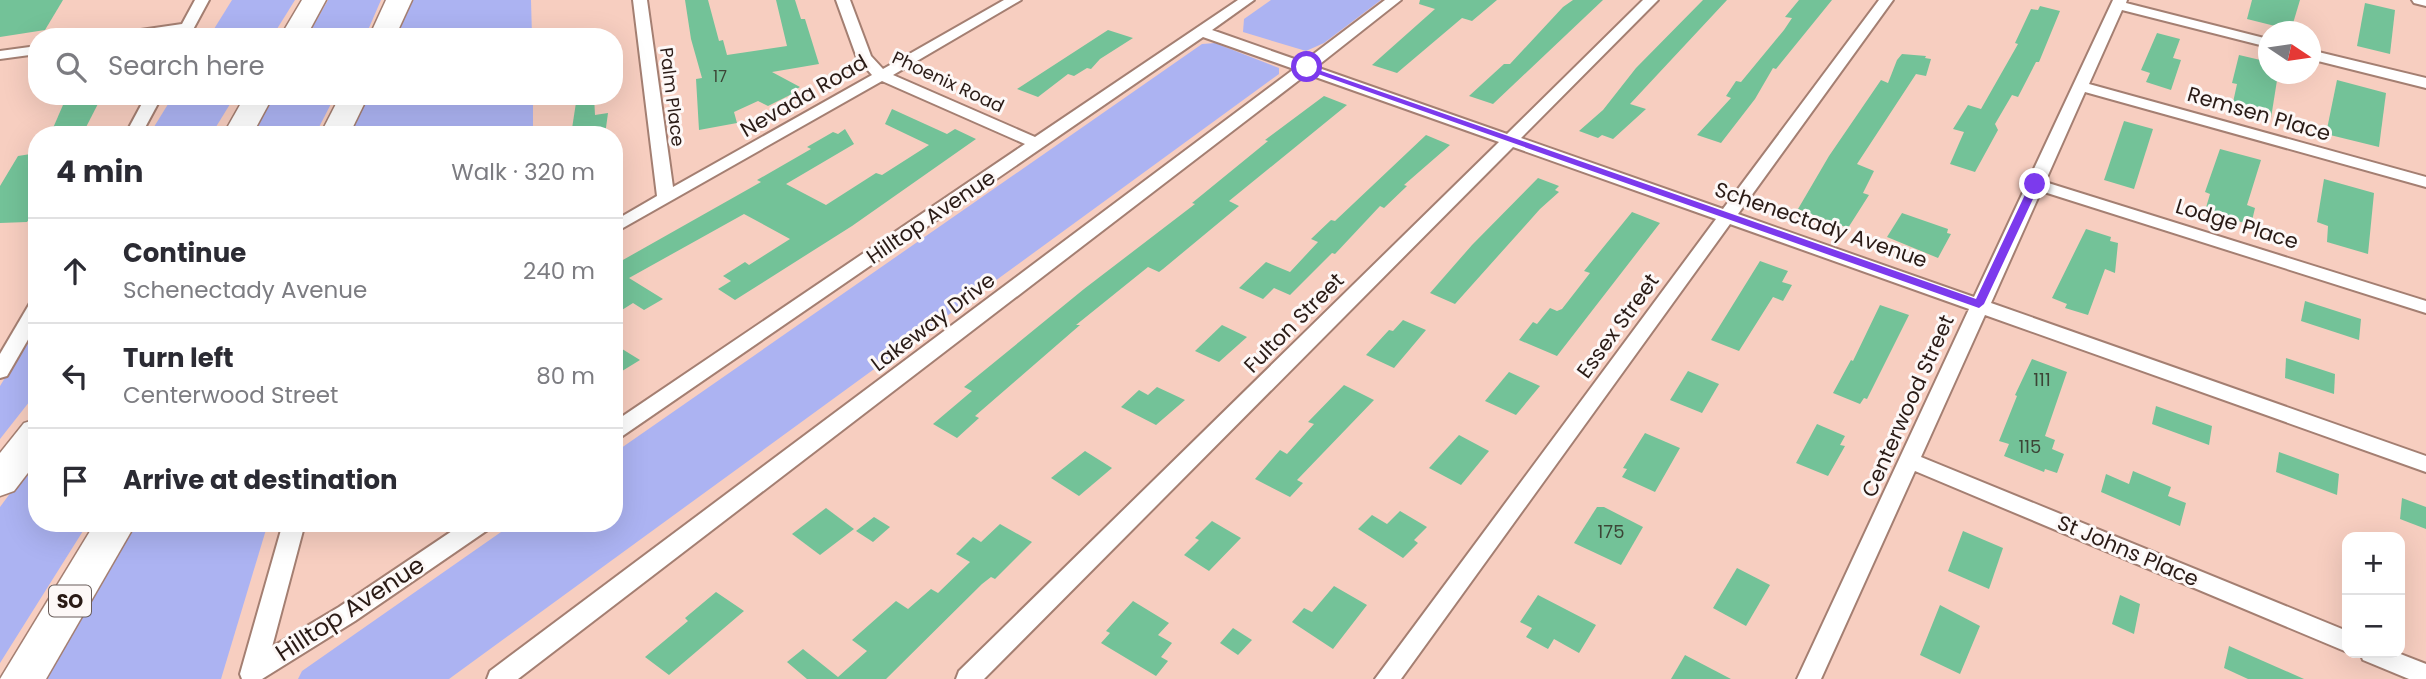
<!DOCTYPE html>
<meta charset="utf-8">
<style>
:root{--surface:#fff;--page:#f2f2f3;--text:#2b2b33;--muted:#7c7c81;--line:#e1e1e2}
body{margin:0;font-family:Poppins,sans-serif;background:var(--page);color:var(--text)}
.controls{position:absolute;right:21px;bottom:21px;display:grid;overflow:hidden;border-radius:14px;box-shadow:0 7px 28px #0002}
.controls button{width:63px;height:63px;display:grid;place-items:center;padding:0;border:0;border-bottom:2px solid var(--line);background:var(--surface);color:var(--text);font:35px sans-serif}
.compass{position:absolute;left:2258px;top:21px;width:63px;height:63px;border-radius:50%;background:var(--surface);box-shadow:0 7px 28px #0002;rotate:103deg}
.stop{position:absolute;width:21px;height:21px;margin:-16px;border:5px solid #7c3aed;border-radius:50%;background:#fff}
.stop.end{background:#7c3aed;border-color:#fff;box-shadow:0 2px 7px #0008}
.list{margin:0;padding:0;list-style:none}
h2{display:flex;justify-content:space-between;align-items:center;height:91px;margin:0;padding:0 28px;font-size:30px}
h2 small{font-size:23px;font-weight:400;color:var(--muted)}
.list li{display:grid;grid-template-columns:46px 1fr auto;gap:21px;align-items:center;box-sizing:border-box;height:105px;padding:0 28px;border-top:2px solid var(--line)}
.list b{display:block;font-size:26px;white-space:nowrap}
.list p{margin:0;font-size:23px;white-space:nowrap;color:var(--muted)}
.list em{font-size:23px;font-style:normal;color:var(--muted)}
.icon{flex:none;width:38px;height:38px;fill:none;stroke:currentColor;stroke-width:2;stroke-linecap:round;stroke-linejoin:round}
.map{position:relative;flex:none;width:2426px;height:679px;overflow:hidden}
.search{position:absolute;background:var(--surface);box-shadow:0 7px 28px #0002;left:28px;top:28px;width:595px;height:77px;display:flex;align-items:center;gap:18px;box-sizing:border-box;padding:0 24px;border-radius:28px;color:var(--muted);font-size:26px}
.panel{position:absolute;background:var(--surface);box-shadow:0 7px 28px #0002;left:28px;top:126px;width:595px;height:406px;border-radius:28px}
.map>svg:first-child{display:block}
.green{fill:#acb3f2}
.building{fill:#73c298}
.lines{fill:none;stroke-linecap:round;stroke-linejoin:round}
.street-casing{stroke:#a47f72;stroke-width:4}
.highway-casing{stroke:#a47f72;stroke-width:3}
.street{fill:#fff;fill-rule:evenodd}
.highway{fill:#fff;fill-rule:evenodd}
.route{fill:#7c3aed}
.labels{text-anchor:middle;stroke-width:6;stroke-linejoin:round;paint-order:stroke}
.far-number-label{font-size:16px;fill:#3c4536}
.far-street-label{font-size:18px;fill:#2a1b16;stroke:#fdf8f7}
.number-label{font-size:18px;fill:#3c4536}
.shield{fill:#fdf8f7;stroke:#695d5a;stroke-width:2}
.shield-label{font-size:19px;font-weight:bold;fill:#2a1b16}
.street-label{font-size:21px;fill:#2a1b16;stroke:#fdf8f7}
.near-street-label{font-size:24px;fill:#2a1b16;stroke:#fdf8f7}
</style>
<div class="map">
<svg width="2426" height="679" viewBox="0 0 2426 679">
<rect width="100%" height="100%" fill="#f7cec0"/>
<!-- green -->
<g class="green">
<path d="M232,0H295L272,37H209Z"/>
<path d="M328,0H381L365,37H307Z"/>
<path d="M409,0H531L532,37H393Z"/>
<path d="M1271,0H1381L1324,43L1306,51L1243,32L1244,19Z"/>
<path d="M1215,43L1279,68V74L449,679H298L302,671L514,523H614V453L1202,44Z"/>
<path d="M173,96H235L211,135H149Z"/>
<path d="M274,96H335L315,135H253Z"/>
<path d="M364,96H533V135H345Z"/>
<path d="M37,325V392L0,439V386Z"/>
<path d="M37,457V523H88L0,663V507Z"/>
<path d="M135,523H268L221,679H42Z"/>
</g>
<!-- building -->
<g class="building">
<path d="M0,0H63L45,30L0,37Z"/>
<path d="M685,0H708L719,41L723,40L727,55L787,46L776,0H795L801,19H805L819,64L772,72L800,87L793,91L796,92L768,106L758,101L734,112L737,123L699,130L696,79L702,78L691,39Z"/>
<path d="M1420,0H1497L1472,21L1462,18L1397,73L1372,65L1435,9L1419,4Z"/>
<path d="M1573,0H1603L1493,104L1469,96L1504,64H1510L1563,7Z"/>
<path d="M1703,0H1727L1630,104L1646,109L1613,139L1602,135L1598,138L1579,131L1603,110L1636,68Z"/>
<path d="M1799,0H1832L1776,69L1773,68L1755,99L1721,143L1697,135L1731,98L1726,96L1736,81L1741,82L1784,30L1792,18L1785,17Z"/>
<path d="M2252,0H2300L2291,30L2247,19Z"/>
<path d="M2365,3L2395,10L2390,54L2357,46Z"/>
<path d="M2040,6L2060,11L2039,62H2036L2018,97L2012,95L1995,124L1998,130L1975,172L1950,164L1964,132L1953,129L1968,105L1981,109L2018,44L2015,43L2031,9L2038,10Z"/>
<path d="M1108,30L1133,38L1100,59L1091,69L1087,68L1074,76L1068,74L1038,97L1017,89Z"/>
<path d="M2157,33L2180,39L2173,58L2181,60L2171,90L2146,82L2150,73L2141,70Z"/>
<path d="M1902,54L1926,56L1925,58L1931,59L1926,76L1916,74L1857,164L1874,171L1863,193L1869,195L1848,228L1798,209L1829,156L1881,80L1888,83L1897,60Z"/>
<path d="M2239,55L2269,62V74H2278L2271,118L2232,107L2237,84L2232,83Z"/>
<path d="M2337,80L2386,93L2379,147L2326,134Z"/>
<path d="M102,96L82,135H50L66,98Z"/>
<path d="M577,96H594L595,115L608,113L605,135H571Z"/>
<path d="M1324,96L1347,105L1229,201L1239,206L1163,269L1159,272L1148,267L1076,325H1080L975,416L979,418L957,438L933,424L972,391L964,387L1084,289L1195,204L1192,203L1268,141L1265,140Z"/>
<path d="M892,109L947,134L955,129L976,139L852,226L735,300L718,289L731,281L723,276L745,262L749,265L790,239L744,214L629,278L663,299L644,310L633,303L614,315V265L761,182L757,180L811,149L807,147L833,132L838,134L845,129L854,144L786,184L826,205L876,173L882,175L929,145L885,124Z"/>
<path d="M2124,121L2153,129L2134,189L2104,180Z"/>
<path d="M1426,135L1450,145L1404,185L1407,186L1384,208L1380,206L1335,254L1332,253L1290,295L1274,288L1263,299L1239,288L1266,262L1290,272L1318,242L1311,239L1331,220L1335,221Z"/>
<path d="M2220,149L2261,160L2247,205L2255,208L2251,225L2205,211L2210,194L2205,192Z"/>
<path d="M37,153V217L30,218L27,222L0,223V186L18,156Z"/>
<path d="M1538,178L1559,186L1555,190L1559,192L1540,209L1455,304L1430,293L1472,245Z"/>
<path d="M2324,179L2374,193L2368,254L2327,242L2328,226L2317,222Z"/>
<path d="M1632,212L1660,223L1557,356L1519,340L1533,322L1537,324L1550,308L1557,311L1562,309L1590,273L1584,271Z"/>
<path d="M1902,213L1948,229L1947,233L1951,234L1938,258L1887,237Z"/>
<path d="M2086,229L2111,237L2110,241L2118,243L2115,273L2105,269L2088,315L2065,308L2067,304L2052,298Z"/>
<path d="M1760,261L1788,271L1782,282L1792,285L1783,301L1773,297L1739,351L1711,340Z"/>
<path d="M2305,301L2361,319L2359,340L2301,321Z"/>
<path d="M1880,305L1909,315L1867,399L1864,398L1860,404L1833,393L1851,360L1853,361Z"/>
<path d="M1403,320L1426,330L1394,368L1366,355L1389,330L1393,331Z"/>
<path d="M1222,325L1247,337L1219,362L1195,351Z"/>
<path d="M614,344L640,360L614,376Z"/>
<path d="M2286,358L2335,374L2334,394L2285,378Z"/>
<path d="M2032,359L2067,372L2045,436L2055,440L2052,449L2064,454L2057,473L2045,469L2044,472L2004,456L2009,444L1999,441L2017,396L2015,395Z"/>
<path d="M1688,371L1719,384L1702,413L1670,400Z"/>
<path d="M1509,372L1540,386L1516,415L1485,401Z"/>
<path d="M1344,385L1374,400L1297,480L1303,483L1290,497L1255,479L1280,450L1287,454L1314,424L1308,422Z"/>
<path d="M1157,387L1185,400L1156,425L1121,407L1139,390L1148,395Z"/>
<path d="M2156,406L2212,426L2209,445L2152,424Z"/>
<path d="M1817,424L1845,436L1840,445L1845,446L1828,476L1796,463Z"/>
<path d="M1645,433L1680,448L1655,492L1622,477L1627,469L1623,468Z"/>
<path d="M1459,435L1489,451L1461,485L1429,468Z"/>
<path d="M1085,451L1112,468L1079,496L1051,478Z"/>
<path d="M2279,452L2339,474L2337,495L2276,472Z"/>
<path d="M2133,471L2171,487L2168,496L2186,503L2180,526L2101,492L2106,474L2129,484Z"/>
<path d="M2402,498L2426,507V529L2400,519Z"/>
<path d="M1597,507H1604L1643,527L1621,565L1574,543Z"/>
<path d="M826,508L854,529L820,555L792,534Z"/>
<path d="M1400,511L1427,527L1414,540L1418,543L1403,558L1358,529L1372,515L1387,524Z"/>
<path d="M874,517L890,527L873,542L856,531Z"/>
<path d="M1212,521L1241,538L1209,571L1184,555L1199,540L1195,538Z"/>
<path d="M1000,524L1032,542L995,579L991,577L982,584L886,679H807L787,662L803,649L838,677L867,651L852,640L896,601L908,609L931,589L938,593L970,562L956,554L973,537L981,542Z"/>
<path d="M1963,531L2003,548L1989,589L1948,571Z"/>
<path d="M1737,568L1770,585L1746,626L1713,608Z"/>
<path d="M1334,586L1367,605L1333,649L1292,622L1304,608L1312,612Z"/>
<path d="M716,592L744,611L669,675L645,657L688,621L685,618Z"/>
<path d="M1538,595L1596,625L1579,653L1554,639L1548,649L1526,637L1532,628L1520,622Z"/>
<path d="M2120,595L2140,604L2134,634L2112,624Z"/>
<path d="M1133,601L1169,623L1158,635L1172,643L1161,657L1168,661L1156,676L1101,643L1110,633L1106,631Z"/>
<path d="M1940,605L1980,626L1960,674L1920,655Z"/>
<path d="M1233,628L1252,640L1238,655L1220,643Z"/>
<path d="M2229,646L2304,679H2248L2224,668Z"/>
<path d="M1685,655L1731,679H1671Z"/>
</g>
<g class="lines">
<!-- street casing -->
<g class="street-casing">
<g id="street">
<path d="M195,0H209L189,37H175L177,33L150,37H113L120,33L182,24Z"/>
<path d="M633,0H647L673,187L872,75L857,58L836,0H850L871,56L883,69L1004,0H1021L893,75L1035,137L1238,0H1254L1212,30L1303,62L1385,0H1401L1316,67L1507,134L1643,0H1658L1521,138L1723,209L1879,0H1893L1738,214L1974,297L2113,0H2127L2126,3L2268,39V47L2122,10L2089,84L2426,177V187L2085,92L2045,182L2426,301V313L2041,191L1991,303L2426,456V472L1985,315L1921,457L2347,631V652L1915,471L1821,679H1797L1969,309L1730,224L1401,679H1375L1716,219L1513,147L984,679H956L959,671L1499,142L1307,74L518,679H487L490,671L1294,69L1203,37L621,437L614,439V422L1025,144L882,81L614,233V221L657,196Z"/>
<path d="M2412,0H2426V6L2414,3Z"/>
<path d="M37,46V54L0,59V51Z"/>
<path d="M2310,50L2426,78V88L2310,59Z"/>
<path d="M146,96H162L141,135H125Z"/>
<path d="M37,301V324L7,376L0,378V354L30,303Z"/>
<path d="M283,523H305L272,647L339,607L464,523H492L489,529L355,621L262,679H242L240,674Z"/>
<path d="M2360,653H2398L2426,664V679H2409L2363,660Z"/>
</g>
</g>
<!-- highway casing -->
<g class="highway-casing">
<g id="highway">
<path d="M302,0H326L306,37H280Z"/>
<path d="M386,0H412L395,37H369Z"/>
<path d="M245,96H273L252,135H223Z"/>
<path d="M340,96H368L349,135H320Z"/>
<path d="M37,419V461L14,491L0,496V453L24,423Z"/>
<path d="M95,523H136L46,679H0Z"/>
</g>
</g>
<!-- street -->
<use href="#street" class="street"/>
<!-- highway -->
<use href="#highway" class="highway"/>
</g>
<!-- route -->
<path class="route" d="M1304,65L1976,299L2030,184L2035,181L2040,184L1984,304L1979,308L1304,69Z"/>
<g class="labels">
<!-- far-number labels -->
<g class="far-number-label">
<text x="720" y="82">17</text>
</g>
<!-- far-street labels -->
<g class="far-street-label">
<text transform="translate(948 82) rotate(25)" y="6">Phoenix Road</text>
<text transform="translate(672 97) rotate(83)" y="6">Palm Place</text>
</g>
<!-- number labels -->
<g class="number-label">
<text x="2042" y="386">111</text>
<text x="2030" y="453">115</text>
<text x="1611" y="538">175</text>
</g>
<!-- shield labels -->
<rect class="shield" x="49" y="585.5" width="42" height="31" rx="5"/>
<g class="shield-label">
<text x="70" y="608">SO</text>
</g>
<!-- street labels -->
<g class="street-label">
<text transform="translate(804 96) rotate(-30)" y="7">Nevada Road</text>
<text transform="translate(2259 114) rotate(16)" y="7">Remsen Place</text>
<text transform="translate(931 217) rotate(-34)" y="7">Hilltop Avenue</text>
<text transform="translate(2237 224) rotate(17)" y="7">Lodge Place</text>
<text transform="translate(1821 225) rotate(19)" y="7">Schenectady Avenue</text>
<text transform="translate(933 322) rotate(-37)" y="7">Lakeway Drive</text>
<text transform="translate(1294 323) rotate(-45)" y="7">Fulton Street</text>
<text transform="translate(1618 326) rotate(-54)" y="7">Essex Street</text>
<text transform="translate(1908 406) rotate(-66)" y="7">Centerwood Street</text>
<text transform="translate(2128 551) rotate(23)" y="7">St Johns Place</text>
</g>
<!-- near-street labels -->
<g class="near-street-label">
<text transform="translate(350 609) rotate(-33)" y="8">Hilltop Avenue</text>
</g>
</g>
</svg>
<div class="controls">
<button>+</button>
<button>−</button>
</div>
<svg class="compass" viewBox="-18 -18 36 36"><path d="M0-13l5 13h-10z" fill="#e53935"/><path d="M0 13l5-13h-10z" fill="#7c7c81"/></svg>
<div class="stop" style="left:1307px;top:67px"></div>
<div class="stop end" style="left:2035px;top:184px"></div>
<div class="search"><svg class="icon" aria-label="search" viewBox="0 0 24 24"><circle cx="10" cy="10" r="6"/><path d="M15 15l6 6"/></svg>Search here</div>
<section class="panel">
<h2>4 min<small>Walk · 320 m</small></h2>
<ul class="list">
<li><svg class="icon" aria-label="ahead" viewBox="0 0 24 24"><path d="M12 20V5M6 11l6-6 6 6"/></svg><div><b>Continue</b><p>Schenectady Avenue</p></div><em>240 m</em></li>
<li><svg class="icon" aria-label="left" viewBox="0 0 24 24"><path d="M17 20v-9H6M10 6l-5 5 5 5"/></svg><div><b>Turn left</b><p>Centerwood Street</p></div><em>80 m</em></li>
<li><svg class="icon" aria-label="arrive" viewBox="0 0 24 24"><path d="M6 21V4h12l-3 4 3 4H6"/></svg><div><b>Arrive at destination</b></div></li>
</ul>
</section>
</div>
